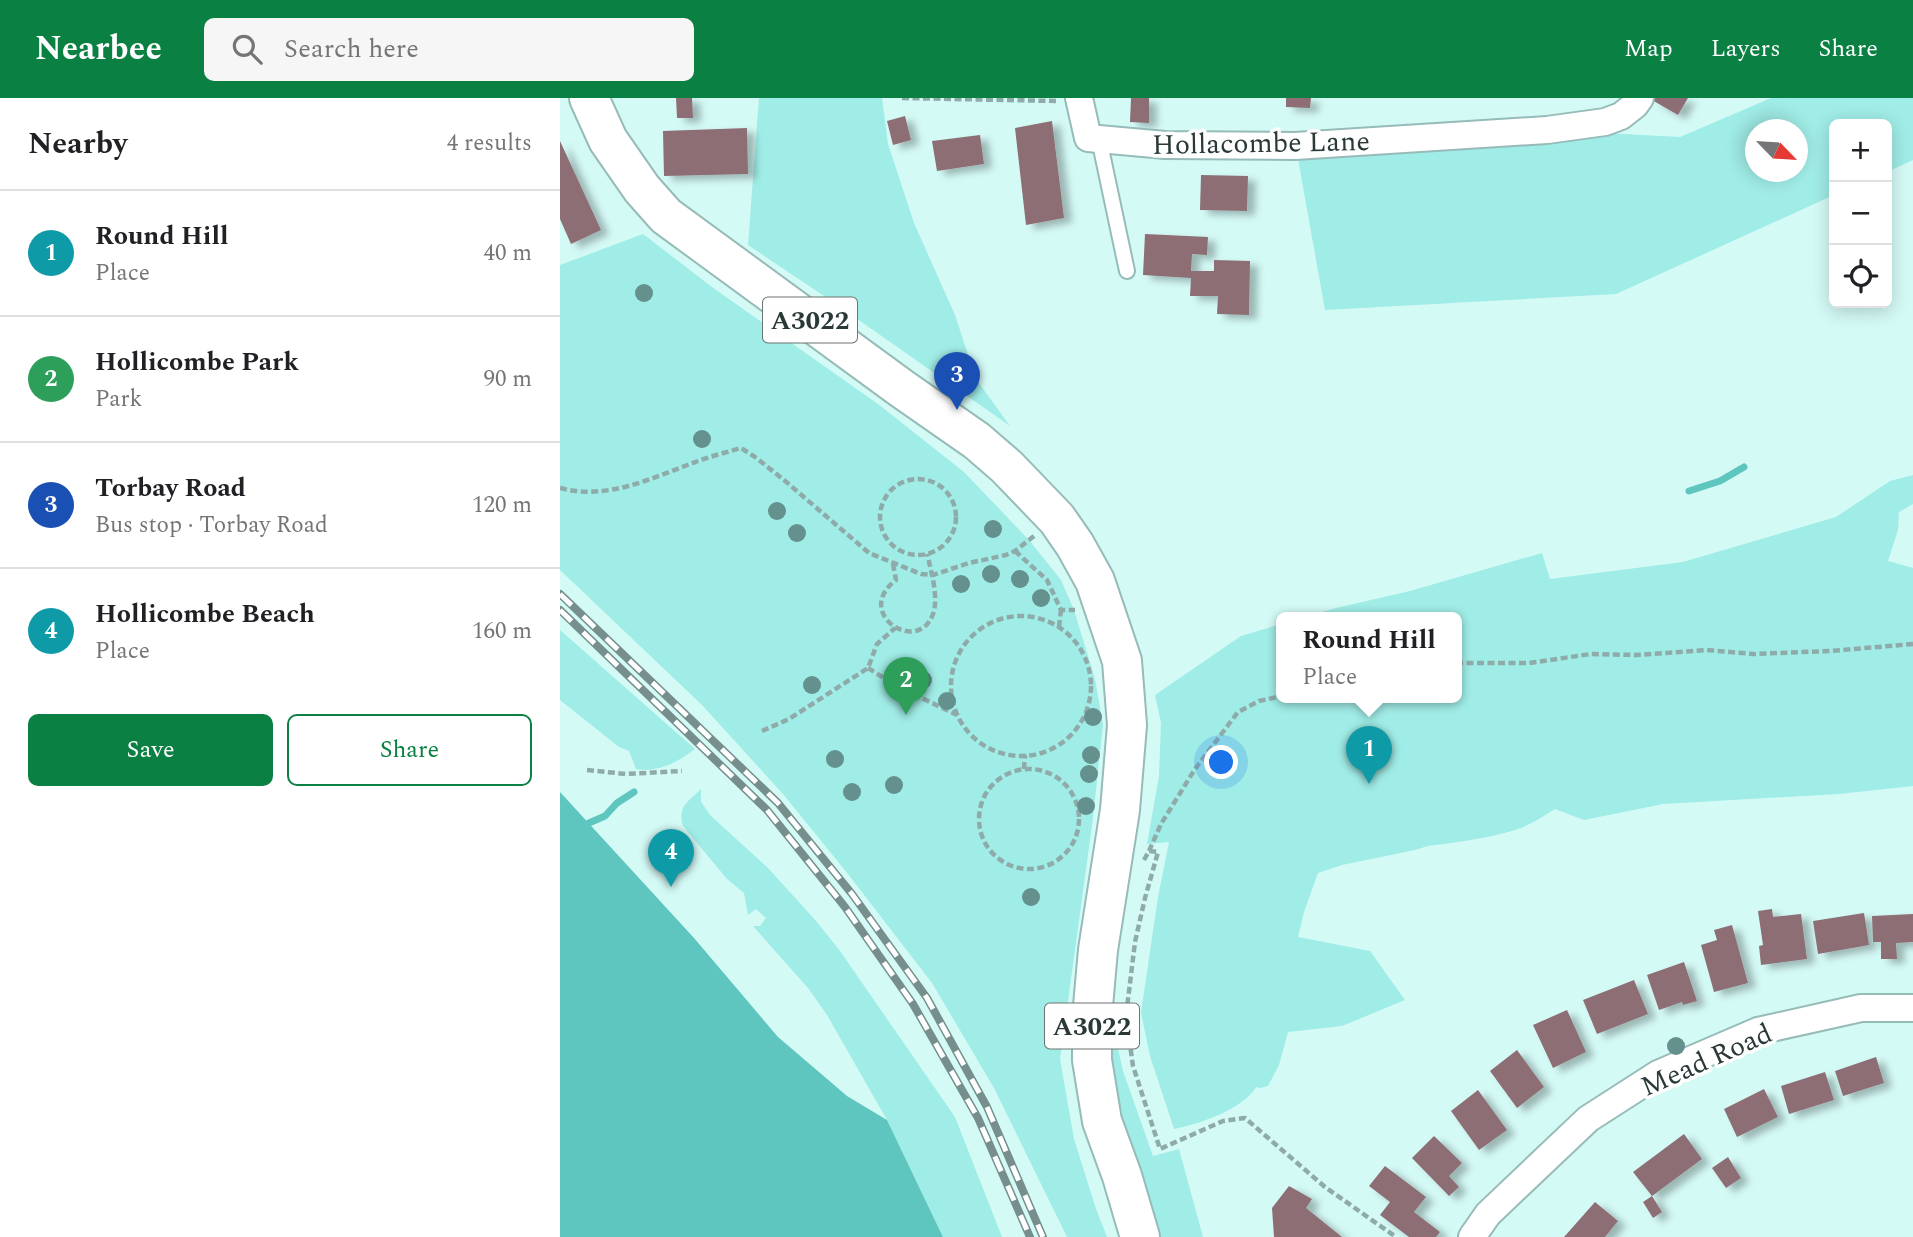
<!DOCTYPE html>
<meta charset="utf-8">
<style>
:root{--surface:#fff;--page:#f6f6f6;--text:#202124;--muted:#757577;--line:#e0e0e0;--accent:#0b8043}
body{margin:0;font-family:Spectral,serif;background:var(--page);color:var(--text)}
.controls{position:absolute;right:21px;top:21px;display:grid;overflow:hidden;border-radius:10px;box-shadow:0 4px 18px #0003}
.controls button{width:63px;height:63px;display:grid;place-items:center;padding:0;border:0;border-bottom:2px solid var(--line);background:var(--surface);color:var(--text);font:35px sans-serif}
.compass{position:absolute;left:1185px;top:21px;width:63px;height:63px;border-radius:50%;background:var(--surface);box-shadow:0 4px 18px #0003;rotate:115deg}
.you{position:absolute;left:662px;top:665px;width:24px;height:24px;margin:-18px;border:5px solid #fff;border-radius:50%;background:#1a73e8;box-shadow:0 0 0 10px #1a73e833}
.badge{display:grid;place-items:center;width:46px;height:46px;border-radius:50%;background:var(--accent);color:#fff;font-size:23px;font-weight:700}
.pin{position:absolute;translate:-50% -58px;filter:drop-shadow(0 2px 4px #0008)}
.pin::after{content:'';position:absolute;top:37px;width:24px;height:21px;background:inherit;clip-path:polygon(0 0,100% 0,50% 100%)}
.popup{position:absolute;left:716px;top:514px;width:186px;height:91px;box-sizing:border-box;display:grid;place-content:center;border-radius:10px;background:var(--surface);filter:drop-shadow(0 2px 5px #0005);font-size:23px;white-space:nowrap;color:var(--muted)}
.popup b{font-size:26px;color:var(--text)}
.popup::after{content:'';position:absolute;left:50%;top:100%;margin-left:-14px;border:14px solid transparent;border-top-color:var(--surface)}
.list{margin:0;padding:0;list-style:none}
h2{display:flex;justify-content:space-between;align-items:center;height:91px;margin:0;padding:0 28px;font-size:30px}
h2 small{font-size:23px;font-weight:400;color:var(--muted)}
.list li{display:grid;grid-template-columns:46px 1fr auto;gap:21px;align-items:center;box-sizing:border-box;height:126px;padding:0 28px;border-top:2px solid var(--line)}
.list b{display:block;font-size:26px;white-space:nowrap}
.list p{margin:0;font-size:23px;white-space:nowrap;color:var(--muted)}
.list em{font-size:23px;font-style:normal;color:var(--muted)}
.actions{display:flex;gap:14px;padding:21px 28px}
.actions a{flex:1;padding:16px 0;border:2px solid var(--accent);border-radius:10px;text-align:center;font-size:24px;color:var(--accent)}
.actions .main{background:var(--accent);color:#fff}
.icon{flex:none;width:38px;height:38px;fill:none;stroke:currentColor;stroke-width:2;stroke-linecap:round;stroke-linejoin:round}
.map{position:relative;flex:none;width:1353px;height:1139px;overflow:hidden}
header{display:flex;align-items:center;gap:42px;box-sizing:border-box;height:98px;padding:0 35px;background:var(--accent);color:#fff}
header strong{font-size:33px}
nav{display:flex;gap:38px;margin-inline-start:auto;font-size:24px}
.search{width:490px;height:63px;background:var(--page);display:flex;align-items:center;gap:18px;box-sizing:border-box;padding:0 24px;border-radius:10px;color:var(--muted);font-size:26px}
main{display:flex}
aside{flex:1;background:var(--surface)}
.map>svg:first-child{display:block}
.green{fill:#a0ece6;fill-rule:evenodd}
.water{fill:#5fc5bf}
.lines{fill:none;stroke-linecap:round;stroke-linejoin:round}
.stream{stroke:#5fc5bf;stroke-width:7}
.building{fill:#8d6e74;filter:url(#shadow)}
.service-casing{stroke:#96bbb8;stroke-width:18}
.minor-casing{stroke:#96bbb8;stroke-width:30}
.primary-casing{stroke:#96bbb8;stroke-width:42}
.path{stroke:#8faba9;stroke-width:4.5;stroke-dasharray:7 3.5;stroke-linecap:butt}
.service{stroke:#fff;stroke-width:14}
.minor{stroke:#fff;stroke-width:26}
.primary{stroke:#fff;stroke-width:38}
.rail-casing{stroke:#768f8d;stroke-width:8}
.rail{stroke:#fefefe;stroke-width:5;stroke-dasharray:16;stroke-linecap:butt}
.tree{fill:#64908d}
.labels{text-anchor:middle;stroke-width:7;stroke-linejoin:round;paint-order:stroke}
.shield{fill:#fefefe;stroke:#6a7473;stroke-width:2}
.shield-label{font-size:26px;font-weight:bold;fill:#2a3938}
.street-label{font-size:28px;fill:#2a3938;stroke:#fefefe}
</style>
<header>
<strong>Nearbee</strong>
<div class="search"><svg class="icon" aria-label="search" viewBox="0 0 24 24"><circle cx="10" cy="10" r="6"/><path d="M15 15l6 6"/></svg>Search here</div>
<nav><a>Map</a><a>Layers</a><a>Share</a></nav>
</header>
<main>
<aside>
<h2>Nearby<small>4 results</small></h2>
<ul class="list">
<li><span class="badge" style="background:#0f9aa8">1</span><div><b>Round Hill</b><p>Place</p></div><em>40 m</em></li>
<li><span class="badge" style="background:#2e9e5b">2</span><div><b>Hollicombe Park</b><p>Park</p></div><em>90 m</em></li>
<li><span class="badge" style="background:#1a4fb4">3</span><div><b>Torbay Road</b><p>Bus stop · Torbay Road</p></div><em>120 m</em></li>
<li><span class="badge" style="background:#0f9aa8">4</span><div><b>Hollicombe Beach</b><p>Place</p></div><em>160 m</em></li>
</ul>
<div class="actions"><a class="main">Save</a><a>Share</a></div>
</aside>
<div class="map">
<svg width="1353" height="1139" viewBox="0 0 1353 1139">
<defs>
<filter id="shadow"><feDropShadow dx="8" dy="4.5" stdDeviation="3.5" flood-color="#0004"/></filter>
</defs>
<rect width="100%" height="100%" fill="#d4faf6"/>
<!-- green -->
<g class="green">
<path d="M199,0H322L328,46L354,125L395,217L416,281L450,328L273,204L188,147Z"/>
<path d="M1211,0H1353V62L1327,74V26H1274V97L1056,196L765,212L738,61L1044,35L1120,39ZM1196,32H1238V74H1196Z"/>
<path d="M83,136L152,189L318,306L404,374L469,442L501,482L514,512L535,581L543,627L532,728L500,961L514,1041L536,1111L547,1139H507L434,990L372,885L288,776L223,696L142,607L0,472V167Z"/>
<path d="M1353,377V406L1339,414L1338,432L1328,463L1353,470V688L1279,696L1103,706L1024,722L995,711C984,718 973,725 961,730C933,740 897,744 868,748L855,752L782,767L758,775L744,814L738,839L810,853L845,902L782,928L728,934L719,967L708,988L700,990L696,989C682,1012 639,1026 614,1031L590,958L581,915L598,799L609,744L587,746L599,678L601,625L595,597L681,538L721,526L722,600H896V520H742L776,510L850,493L982,455L990,481L1123,464L1276,419L1330,383Z"/>
<path d="M0,532L135,651C118,664 98,675 76,671L69,653L59,649L0,602Z"/>
<path d="M141,691V704L151,718L208,770L257,824L280,853L395,1019L442,1139H383L327,1022L267,917L248,890L193,828H200L206,820L196,811L188,817L184,795L167,781L123,728C117,708 128,704 141,691Z"/>
<path d="M550,915L563,973L593,1058L619,1051L643,1139H599L555,998Z"/>
</g>
<!-- water -->
<path class="water" d="M0,694L134,840L218,939L287,998L327,1022L383,1139H0Z"/>
<g class="lines">
<!-- stream -->
<g class="stream">
<path d="M1129,393L1160,383L1184,369"/>
<path d="M22,728L45,718L57,705L74,694"/>
</g>
</g>
<!-- building -->
<g class="building">
<path d="M116,0H132L133,20H117Z"/>
<path d="M571,0H589V25L570,24Z"/>
<path d="M726,0H751L750,10L726,9Z"/>
<path d="M1093,0H1128L1118,17L1092,2Z"/>
<path d="M345,18L351,42L333,47L327,23Z"/>
<path d="M492,23L504,120L466,127L455,30Z"/>
<path d="M187,30L188,76L104,78L103,33Z"/>
<path d="M420,37L424,66L377,73L372,43Z"/>
<path d="M0,43L41,132L11,146L0,121Z"/>
<path d="M641,77L688,78L687,113L640,112Z"/>
<path d="M585,136L648,139L647,157L632,156L631,173H654V162L690,163L689,217L657,216L658,198H630L631,180L583,177Z"/>
<path d="M1212,811L1213,819L1241,816L1247,861L1201,867L1199,848L1203,847L1198,813Z"/>
<path d="M1304,815L1309,847L1258,856L1253,823Z"/>
<path d="M1353,816V844L1336,845L1337,861H1321V844H1313L1312,818Z"/>
<path d="M1172,827L1188,885L1154,894L1141,847L1157,842L1154,832Z"/>
<path d="M1124,864L1137,903L1123,907L1122,904L1099,912L1087,877Z"/>
<path d="M1074,882L1088,916L1037,936L1023,902Z"/>
<path d="M1007,912L1026,954L993,970L973,927Z"/>
<path d="M957,952L984,989L957,1010L930,973Z"/>
<path d="M1316,959L1324,985L1283,998L1275,973Z"/>
<path d="M1265,974L1274,1002L1229,1016L1221,988Z"/>
<path d="M1204,991L1218,1019L1177,1039L1164,1011Z"/>
<path d="M918,992L947,1032L919,1052L891,1013Z"/>
<path d="M1124,1036L1142,1061L1092,1098L1102,1114L1093,1120L1083,1104L1092,1098L1073,1074Z"/>
<path d="M874,1038L902,1065L889,1078L899,1089L889,1098L852,1060Z"/>
<path d="M1168,1059L1181,1080L1166,1090L1152,1070Z"/>
<path d="M825,1068L866,1099L854,1114L880,1134L876,1139H849L820,1117L830,1104L809,1088Z"/>
<path d="M729,1088L752,1101L746,1110L782,1139H714L712,1110Z"/>
<path d="M1035,1104L1058,1123L1045,1139H1004Z"/>
</g>
<g class="lines">
<!-- service casing -->
<g class="service-casing">
<path id="service" d="M539,41L567,173"/>
</g>
<!-- minor casing -->
<g class="minor-casing">
<g id="minor">
<path d="M519,0L528,40L605,47L735,48L987,32L1045,24L1061,18L1075,7L1080,0"/>
<path d="M912,1139L928,1116L1028,1021L1098,976L1198,933L1301,910H1353"/>
</g>
</g>
<!-- primary casing -->
<g class="primary-casing">
<path id="primary" d="M29,0L48,42L82,91L106,118L341,290L417,343L447,369L497,421L515,447L535,483L562,563L567,627L560,712L538,852L532,919V962L542,1023L562,1078L580,1139"/>
</g>
<!-- path -->
<g class="path">
<path d="M342,0L497,3"/>
<circle cx="358" cy="419" r="38"/>
<path d="M0,390C48,403 94,379 138,363C152,358 167,354 181,350L195,359L224,382L309,455L361,476L373,477L409,465L446,457L455,453L474,438"/>
<path d="M455,453L487,482L501,512H515"/>
<path d="M333,466L336,482C292,515 358,558 373,516C379,500 371,472 367,456"/>
<circle cx="461" cy="588" r="70"/>
<path d="M499,529L501,512"/>
<path d="M896,565H969L1031,556L1076,557L1147,552L1193,556L1270,553L1353,546"/>
<path d="M308,570L337,588L397,617"/>
<path d="M202,633L229,621L308,570L317,546L335,530"/>
<path d="M464,671L465,657"/>
<circle cx="469" cy="721" r="50"/>
<path d="M27,672L66,676L122,673"/>
<path d="M589,753L601,726L635,671L678,614L699,603L722,598"/>
<path d="M584,762L589,753L598,754L585,800L575,844L566,918L573,968L600,1051L663,1023L685,1020L765,1089L836,1139"/>
</g>
<!-- service -->
<use href="#service" class="service"/>
<!-- minor -->
<use href="#minor" class="minor"/>
<!-- primary -->
<use href="#primary" class="primary"/>
<!-- rail casing -->
<g class="rail-casing">
<g id="rail">
<path d="M0,496L218,705L292,796L367,900L427,1009L483,1139"/>
<path d="M0,512L207,712L285,809L353,906L418,1020L470,1139"/>
</g>
</g>
<!-- rail -->
<use href="#rail" class="rail"/>
</g>
<!-- trees -->
<g class="tree">
<circle cx="84" cy="195" r="9"/>
<circle cx="142" cy="341" r="9"/>
<circle cx="217" cy="413" r="9"/>
<circle cx="433" cy="431" r="9"/>
<circle cx="237" cy="435" r="9"/>
<circle cx="431" cy="476" r="9"/>
<circle cx="460" cy="481" r="9"/>
<circle cx="401" cy="486" r="9"/>
<circle cx="481" cy="500" r="9"/>
<circle cx="363" cy="582" r="9"/>
<circle cx="252" cy="587" r="9"/>
<circle cx="387" cy="603" r="9"/>
<circle cx="533" cy="619" r="9"/>
<circle cx="531" cy="657" r="9"/>
<circle cx="275" cy="661" r="9"/>
<circle cx="529" cy="676" r="9"/>
<circle cx="334" cy="687" r="9"/>
<circle cx="292" cy="694" r="9"/>
<circle cx="526" cy="708" r="9"/>
<circle cx="471" cy="799" r="9"/>
<circle cx="1116" cy="948" r="9"/>
</g>
<g class="labels">
<!-- shield labels -->
<g class="shield">
<rect x="203" y="199.5" width="94" height="45" rx="5"/>
<rect x="485" y="905.5" width="94" height="45" rx="5"/>
</g>
<g class="shield-label">
<text x="250" y="231">A3022</text>
<text x="532" y="937">A3022</text>
</g>
<!-- street labels -->
<g class="street-label">
<text transform="translate(701 44) rotate(-1)" y="10">Hollacombe Lane</text>
<text transform="translate(1146 961) rotate(-24)" y="10">Mead Road</text>
</g>
</g>
</svg>
<div class="controls">
<button>+</button>
<button>−</button>
<button><svg class="icon" aria-label="locate" viewBox="0 0 24 24"><circle cx="12" cy="12" r="6"/><path d="M12 2v4M12 18v4M2 12h4M18 12h4"/></svg></button>
</div>
<svg class="compass" viewBox="-18 -18 36 36"><path d="M0-13l5 13h-10z" fill="#e53935"/><path d="M0 13l5-13h-10z" fill="#757577"/></svg>
<div class="you"></div>
<div class="pin badge" style="left:809px;top:686px;background:#0f9aa8">1</div>
<div class="popup"><b>Round Hill</b>Place</div>
<div class="pin badge" style="left:346px;top:617px;background:#2e9e5b">2</div>
<div class="pin badge" style="left:397px;top:312px;background:#1a4fb4">3</div>
<div class="pin badge" style="left:111px;top:789px;background:#0f9aa8">4</div>
</div>
</main>
